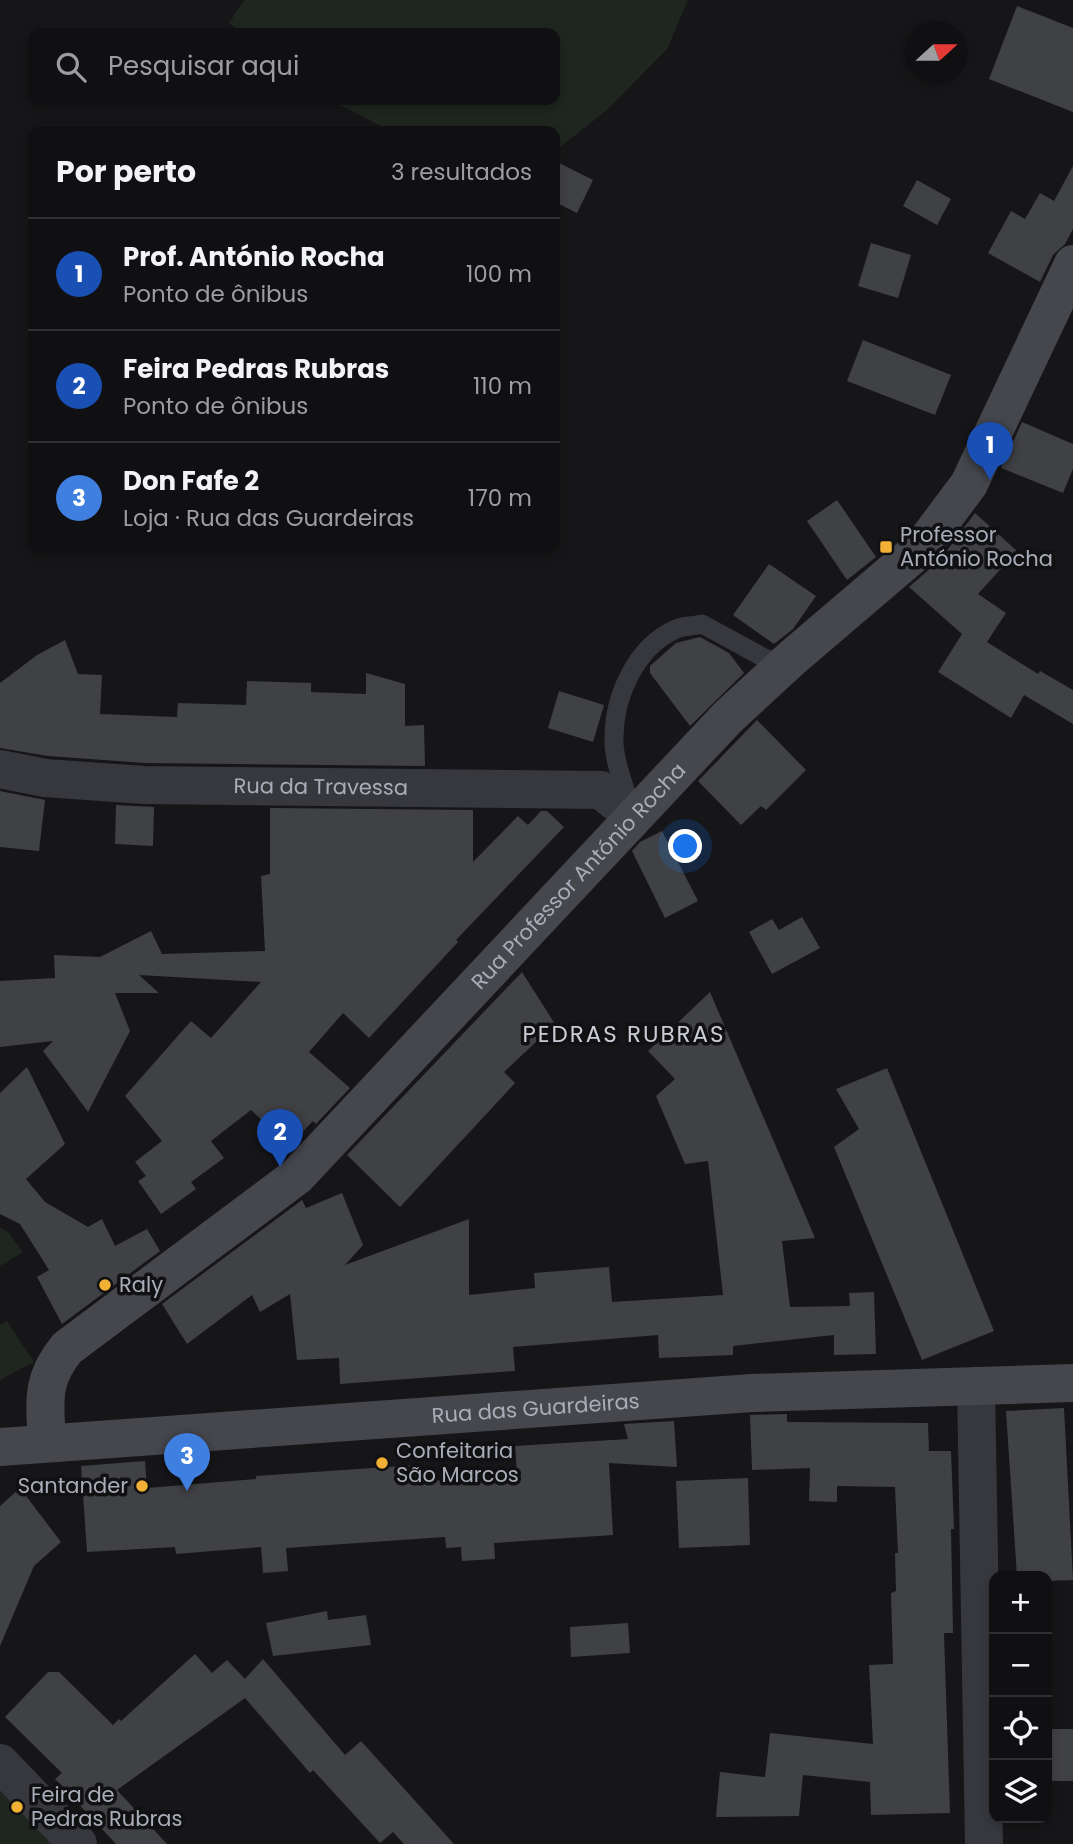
<!DOCTYPE html>
<html lang="pt">
<meta charset="utf-8">
<style>
:root{--surface:#101012;--page:#19191b;--text:#f1f3f6;--muted:#9c9d9f;--line:#303032;--accent:#0b8043}
body{margin:0;font-family:Poppins,sans-serif;background:var(--page);color:var(--text)}
.controls{position:absolute;right:21px;bottom:21px;display:grid;overflow:hidden;border-radius:14px;box-shadow:0 4px 10px #0003}
.controls button{width:63px;height:63px;display:grid;place-items:center;padding:0;border:0;border-bottom:2px solid var(--line);background:var(--surface);color:var(--text);font:35px sans-serif}
.compass{position:absolute;left:905px;top:21px;width:63px;height:63px;border-radius:50%;background:var(--surface);box-shadow:0 4px 10px #0003;rotate:69deg}
.you{position:absolute;left:686px;top:847px;width:24px;height:24px;margin:-18px;border:5px solid #fff;border-radius:50%;background:#1a73e8;box-shadow:0 0 0 10px #1a73e833}
.badge{display:grid;place-items:center;width:46px;height:46px;border-radius:50%;background:var(--accent);color:#fff;font-size:23px;font-weight:700}
.pin{position:absolute;translate:-50% -58px;filter:drop-shadow(0 2px 4px #0008)}
.pin::after{content:'';position:absolute;top:37px;width:24px;height:21px;background:inherit;clip-path:polygon(0 0,100% 0,50% 100%)}
.list{margin:0;padding:0;list-style:none}
h2{display:flex;justify-content:space-between;align-items:center;height:91px;margin:0;padding:0 28px;font-size:30px}
h2 small{font-size:23px;font-weight:400;color:var(--muted)}
.list li{display:grid;grid-template-columns:46px 1fr auto;gap:21px;align-items:center;box-sizing:border-box;height:112px;padding:0 28px;border-top:2px solid var(--line)}
.list b{display:block;font-size:26px;white-space:nowrap}
.list p{margin:0;font-size:23px;white-space:nowrap;color:var(--muted)}
.list em{font-size:23px;font-style:normal;color:var(--muted)}
.icon{flex:none;width:38px;height:38px;fill:none;stroke:currentColor;stroke-width:2;stroke-linecap:round;stroke-linejoin:round}
.map{position:relative;flex:none;width:1073px;height:1844px;overflow:hidden}
.search{position:absolute;background:var(--surface);box-shadow:0 4px 10px #0003;left:28px;top:28px;width:532px;height:77px;display:flex;align-items:center;gap:18px;box-sizing:border-box;padding:0 24px;border-radius:14px;color:var(--muted);font-size:26px}
.panel{position:absolute;background:var(--surface);box-shadow:0 4px 10px #0003;left:28px;top:126px;width:532px;height:427px;border-radius:14px}
.map>svg:first-child{display:block}
.green{fill:#1e261f}
.building{fill:#404145}
.lines{fill:none;stroke-linecap:round;stroke-linejoin:round}
.lane{stroke:#37383d;stroke-width:19}
.street{stroke:#37383d;stroke-width:38}
.secondary{stroke:#45474d;stroke-width:38}
.poi-dot{fill:#f2b134;stroke:#111113;stroke-width:2.5}
.labels{text-anchor:middle;stroke-width:7;stroke-linejoin:round;paint-order:stroke}
.poi-label{font-size:21px;fill:#a8adb8;stroke:#111113;text-anchor:start}
.street-label{font-size:21px;fill:#a8adb8;stroke:#111113}
.neighbourhood-label{font-size:23px;letter-spacing:2px;fill:#c9ccd4;stroke:#111113}
</style>
<div class="map">
<svg width="1073" height="1844" viewBox="0 0 1073 1844">
<rect width="100%" height="100%" fill="#161618"/>
<!-- green -->
<g class="green">
<path d="M244,0H688L667,49L607,110L555,151V131H391L330,100H555V33H241L229,23Z"/>
<path d="M0,1228L8,1232L23,1252L0,1266Z"/>
<path d="M7,1321L34,1362L0,1380V1325Z"/>
<path d="M0,1770L66,1844H0Z"/>
</g>
<!-- building -->
<g class="building">
<path d="M1017,6L1073,28V112L989,79Z"/>
<path d="M555,161L593,180L577,213L555,202Z"/>
<path d="M1073,166V229L1065,244L1053,255L1040,282L988,253L1011,211L1025,219L1040,193L1054,201Z"/>
<path d="M917,180L951,199L937,225L903,206Z"/>
<path d="M871,243L911,255L898,298L858,286Z"/>
<path d="M863,340L951,375L935,415L847,381Z"/>
<path d="M1022,422L1073,444V469L1063,493L1001,468Z"/>
<path d="M837,500L876,557L847,580L807,521Z"/>
<path d="M975,513L1017,551L978,594L1006,613L987,642L1038,674L1040,671L1073,690V724L1024,695L1011,718L938,672L962,634L909,587L940,560Z"/>
<path d="M769,564L816,596L793,629L774,644L733,615Z"/>
<path d="M700,637L729,653L744,673L690,726L650,673V666L676,643Z"/>
<path d="M65,640L78,674L102,675L100,714L177,717L178,703L246,705L247,681L311,683V692L366,694V673L405,684V726L424,725L425,766L145,763L48,756L0,748V683L37,655Z"/>
<path d="M559,691L604,705L593,742L548,728Z"/>
<path d="M757,720L806,770L766,810L761,806L741,825L698,781Z"/>
<path d="M0,791L45,800L39,851L0,847Z"/>
<path d="M116,805L154,807L153,846L115,844Z"/>
<path d="M270,808L473,810V862L518,816L528,825L541,811H547L564,827L456,940L458,942L369,1038L343,1013L309,1052L350,1088L316,1124L313,1121L289,1146L251,1110L211,1141L224,1158L191,1182L196,1189L161,1214L138,1181L146,1176L135,1162L162,1141L125,1096L191,1021L211,1038L261,982L139,975L159,993H115L130,1031L88,1112L43,1051L53,1041L0,1047V981L55,978L54,955L100,957L151,931L162,954L265,951L261,876L270,874Z"/>
<path d="M662,831L698,901L665,918L632,851L640,842Z"/>
<path d="M802,917L820,948L772,974L749,932L772,919L779,930Z"/>
<path d="M522,972L555,1024L504,1072L515,1083L400,1207L347,1155Z"/>
<path d="M710,992L815,1238L782,1241L790,1307L850,1306L849,1293L874,1292L876,1354L834,1355V1335L733,1346V1355L659,1358L658,1335L513,1347L515,1371L340,1384L339,1358L297,1360L290,1294L260,1312L252,1295L187,1344L162,1304L302,1200L306,1208L342,1193L363,1245L345,1265L469,1219V1295L535,1288L534,1273L609,1267L612,1302L723,1295L708,1161L685,1164L656,1096L675,1079L648,1051Z"/>
<path d="M27,1067L65,1144L26,1179L45,1202L88,1227L102,1219L115,1246L147,1229L160,1251L62,1324L37,1277L49,1270L20,1224L0,1214V1093Z"/>
<path d="M887,1068L994,1331L922,1360L834,1147L859,1129L836,1089Z"/>
<path d="M1064,1408L1073,1580L1047,1581V1576H1017L1006,1411Z"/>
<path d="M787,1414V1422L928,1423L929,1451H951L954,1529H951L953,1633H944L950,1813L871,1815L870,1782L803,1775L799,1816L716,1817L720,1772L765,1777L770,1733L873,1744L869,1665L893,1664L891,1593L896,1591L895,1553H898L895,1487L837,1486V1502L809,1501L810,1468L752,1470L750,1415Z"/>
<path d="M674,1421L677,1467L609,1463L613,1535L494,1543L495,1559L462,1561L461,1547L446,1548L445,1537L286,1548L288,1571L263,1573L261,1547L176,1554L175,1547L87,1552L81,1466L145,1461L147,1488L256,1479V1476L416,1465L418,1482L517,1474L515,1446L628,1439L624,1424Z"/>
<path d="M748,1478L750,1545L679,1548L676,1481Z"/>
<path d="M20,1488L61,1542L34,1566L0,1646V1506Z"/>
<path d="M327,1611L328,1620L366,1615L371,1645L273,1656L266,1623Z"/>
<path d="M628,1623L630,1653L571,1657L570,1627Z"/>
<path d="M195,1654L212,1673L227,1660L245,1679L263,1659L345,1755L361,1741L454,1844H404L393,1832L380,1843L313,1770L310,1773L245,1698L117,1790L167,1844H116L55,1779L62,1773L5,1717L48,1672H59L113,1725L119,1719L121,1721Z"/>
<rect x="1047" y="1729" width="26" height="52"/>
</g>
<g class="lines">
<!-- lane -->
<path class="lane" d="M631,810C626,789 614,763 614,742C613,699 634,648 676,629C683,626 694,626 702,624L768,660L787,658"/>
<!-- street -->
<g class="street">
<path id="s1" d="M0,769L45,778L144,785L601,790L633,816"/>
<path d="M976,1386L984,1844"/>
<path d="M0,1763L78,1844"/>
</g>
<!-- secondary -->
<g class="secondary">
<path id="s2" d="M47,1442C45,1402 40,1381 67,1348L297,1176L728,717L792,658L922,547L969,484L1073,264"/>
<path id="s3" d="M0,1447L752,1393L1073,1383"/>
</g>
</g>
<!-- markers -->
<g class="poi-dot">
<rect x="879" y="540" width="14" height="14" rx="3.5"/>
<circle cx="105" cy="1285" r="7"/>
<circle cx="382" cy="1463" r="7"/>
<circle cx="142" cy="1486" r="7"/>
<circle cx="17" cy="1807" r="7"/>
</g>
<g class="labels">
<!-- poi labels -->
<g class="poi-label">
<text x="900" y="542">Professor<tspan x="900" dy="24">António Rocha</tspan></text>
<text x="119" y="1292">Raly</text>
<text x="396" y="1458">Confeitaria<tspan x="396" dy="24">São Marcos</tspan></text>
<text x="128" y="1493" text-anchor="end">Santander</text>
<text x="31" y="1802">Feira de<tspan x="31" dy="24">Pedras Rubras</tspan></text>
</g>
<!-- street labels -->
<g class="street-label">
<text dy="7" stroke="none"><textPath href="#s1" startOffset="322">Rua da Travessa</textPath></text>
<text dy="7" stroke="none"><textPath href="#s2" startOffset="798">Rua Professor António Rocha</textPath></text>
<text dy="7" stroke="none"><textPath href="#s3" startOffset="537">Rua das Guardeiras</textPath></text>
</g>
<!-- neighbourhood labels -->
<g class="neighbourhood-label">
<text x="624" y="1042">PEDRAS RUBRAS</text>
</g>
</g>
</svg>
<div class="controls">
<button>+</button>
<button>−</button>
<button><svg class="icon" aria-label="locate" viewBox="0 0 24 24"><circle cx="12" cy="12" r="6"/><path d="M12 2v4M12 18v4M2 12h4M18 12h4"/></svg></button>
<button><svg class="icon" aria-label="layers" viewBox="0 0 24 24"><path d="M12 4l9 5-9 5-9-5zM3 14l9 5 9-5"/></svg></button>
</div>
<svg class="compass" viewBox="-18 -18 36 36"><path d="M0-13l5 13h-10z" fill="#e53935"/><path d="M0 13l5-13h-10z" fill="#9c9d9f"/></svg>
<div class="you"></div>
<div class="pin badge" style="left:990px;top:480px;background:#1a4fb4">1</div>
<div class="pin badge" style="left:280px;top:1167px;background:#1a4fb4">2</div>
<div class="pin badge" style="left:187px;top:1491px;background:#3f7fe0">3</div>
<div class="search"><svg class="icon" aria-label="search" viewBox="0 0 24 24"><circle cx="10" cy="10" r="6"/><path d="M15 15l6 6"/></svg>Pesquisar aqui</div>
<section class="panel">
<h2>Por perto<small>3 resultados</small></h2>
<ul class="list">
<li><span class="badge" style="background:#1a4fb4">1</span><div><b>Prof. António Rocha</b><p>Ponto de ônibus</p></div><em>100 m</em></li>
<li><span class="badge" style="background:#1a4fb4">2</span><div><b>Feira Pedras Rubras</b><p>Ponto de ônibus</p></div><em>110 m</em></li>
<li><span class="badge" style="background:#3f7fe0">3</span><div><b>Don Fafe 2</b><p>Loja · Rua das Guardeiras</p></div><em>170 m</em></li>
</ul>
</section>
</div>
